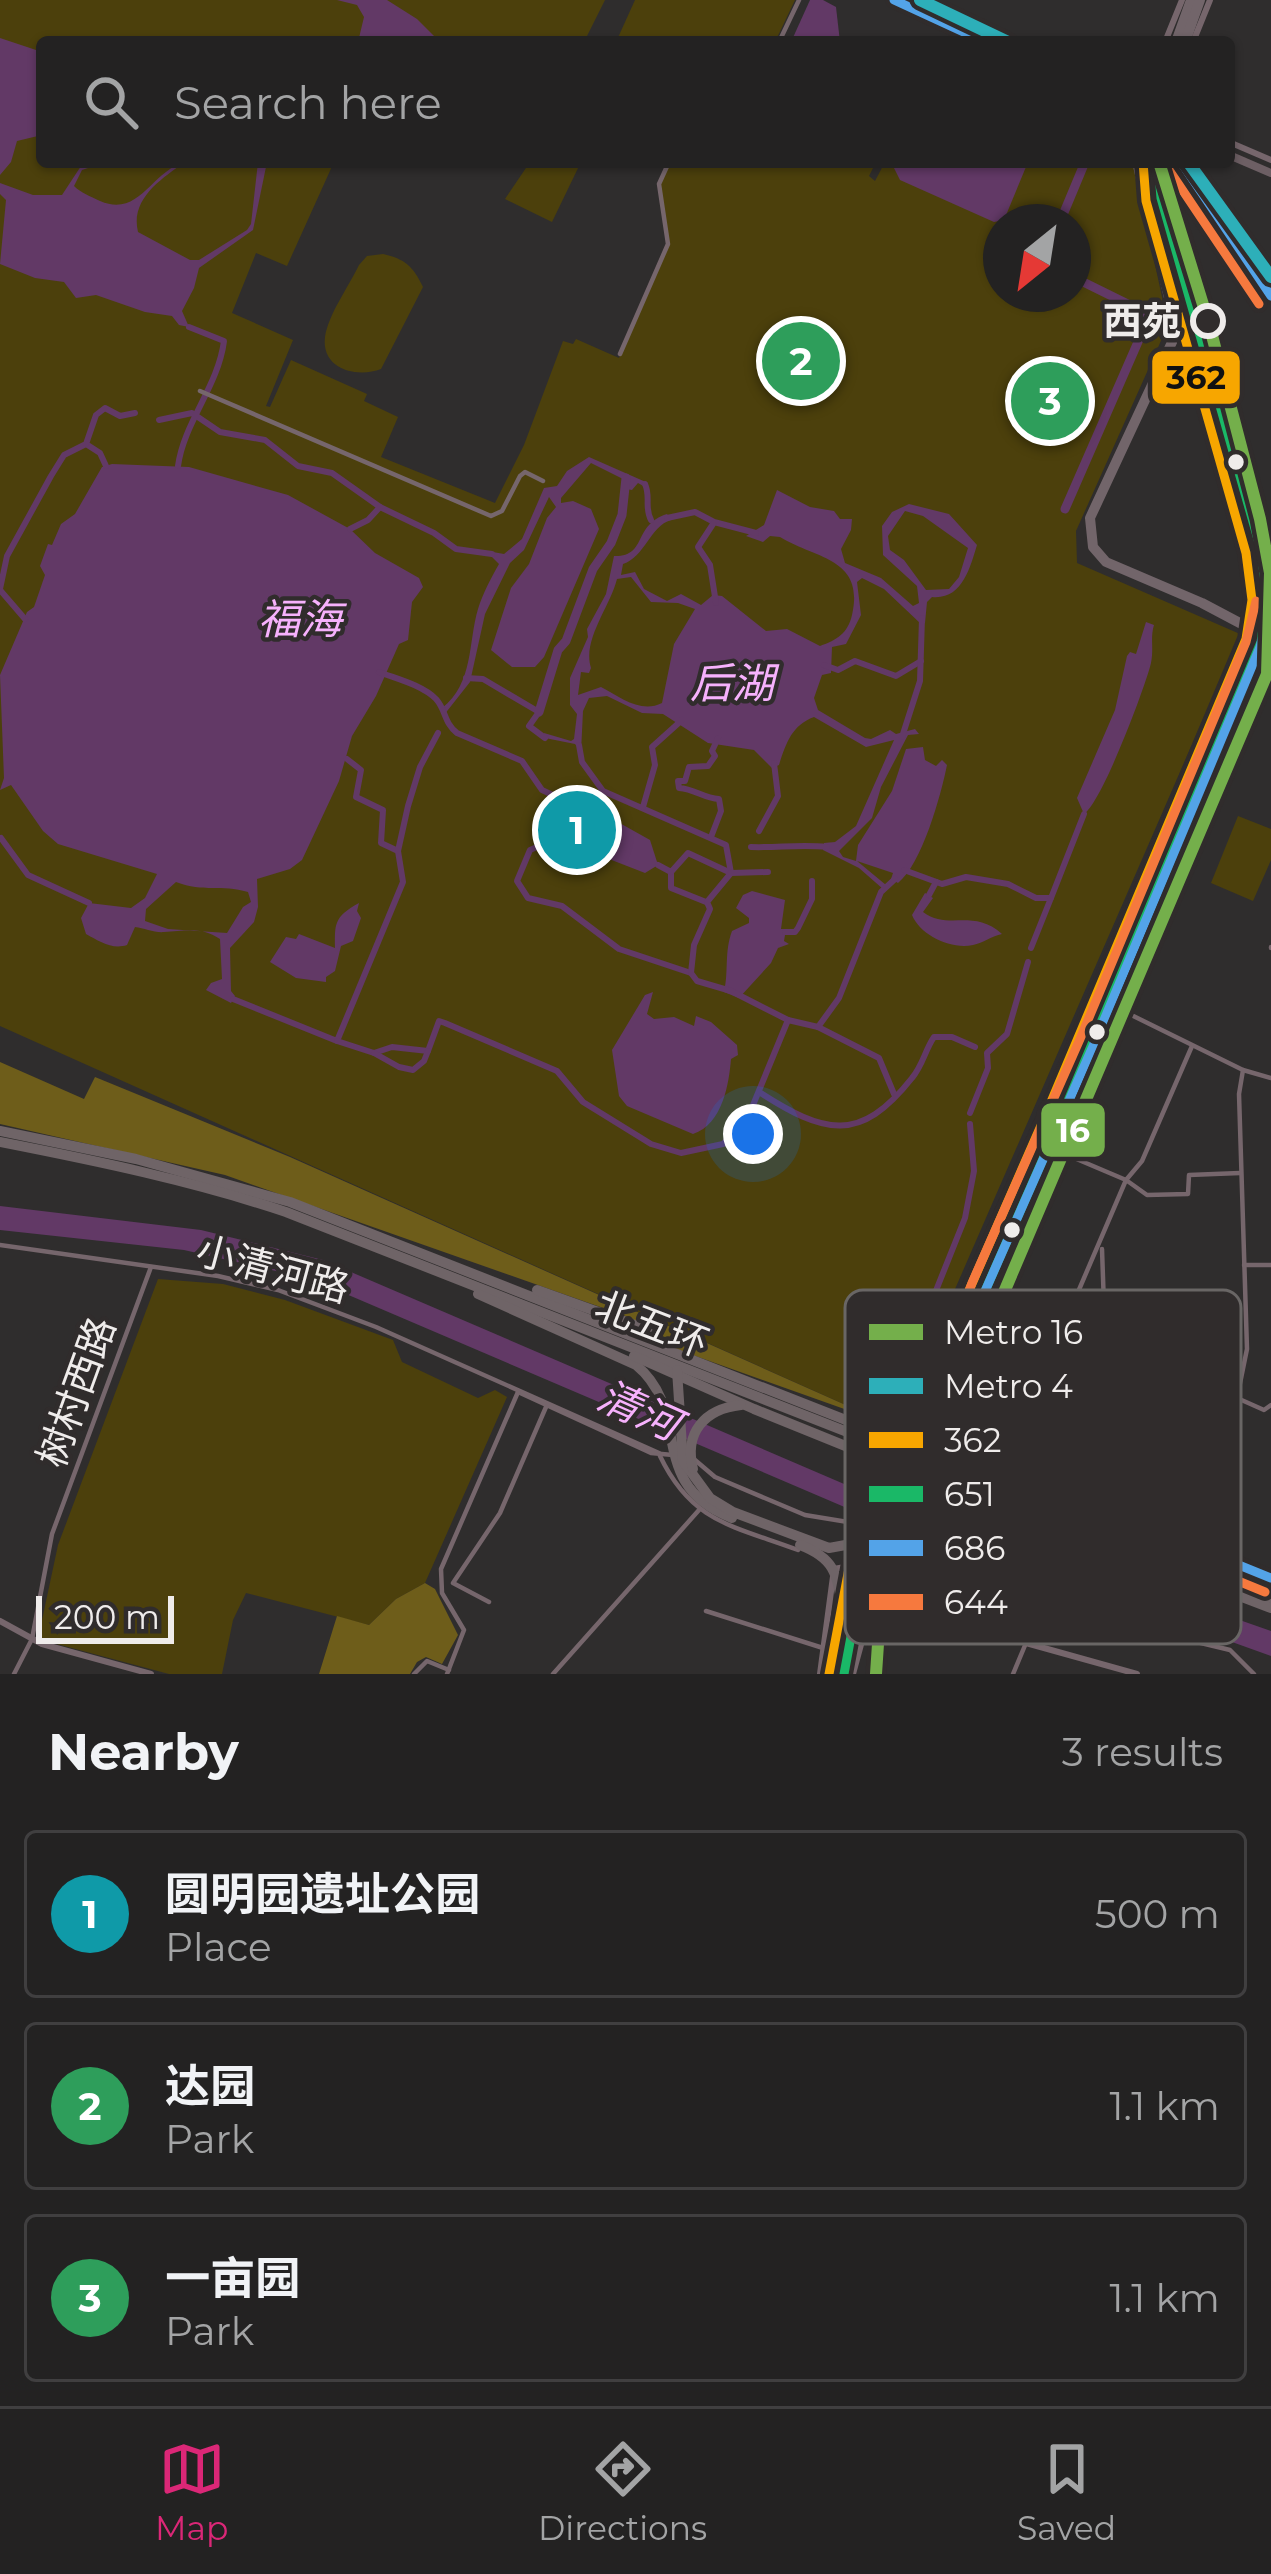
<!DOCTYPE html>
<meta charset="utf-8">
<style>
:root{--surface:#232222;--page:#2b2a2a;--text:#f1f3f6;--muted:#a3a4a5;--line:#403f40;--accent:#db2777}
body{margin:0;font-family:Montserrat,"Noto Sans SC",sans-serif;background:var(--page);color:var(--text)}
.compass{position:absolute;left:983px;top:204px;width:108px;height:108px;border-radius:50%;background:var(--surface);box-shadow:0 3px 9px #0004;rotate:210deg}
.scale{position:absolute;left:36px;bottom:30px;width:138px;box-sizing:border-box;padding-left:12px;border:6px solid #efeceb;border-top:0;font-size:33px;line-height:42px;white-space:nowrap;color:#efeceb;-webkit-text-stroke:9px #302c2c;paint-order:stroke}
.you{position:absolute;left:753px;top:1134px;width:42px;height:42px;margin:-30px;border:9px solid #fff;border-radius:50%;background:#1a73e8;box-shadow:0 0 0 18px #1a73e833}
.badge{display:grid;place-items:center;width:78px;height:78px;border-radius:50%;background:var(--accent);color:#fff;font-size:39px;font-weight:700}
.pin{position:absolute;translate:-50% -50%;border:6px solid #fff;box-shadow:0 3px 12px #0006}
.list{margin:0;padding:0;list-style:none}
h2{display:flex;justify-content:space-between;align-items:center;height:156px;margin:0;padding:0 48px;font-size:51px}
h2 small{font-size:39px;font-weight:400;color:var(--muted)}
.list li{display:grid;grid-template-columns:78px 1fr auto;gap:36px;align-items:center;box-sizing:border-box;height:168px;margin:0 24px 24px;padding:0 24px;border:3px solid var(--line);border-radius:12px}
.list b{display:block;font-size:45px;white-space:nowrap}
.list p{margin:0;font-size:39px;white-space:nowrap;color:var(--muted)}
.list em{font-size:39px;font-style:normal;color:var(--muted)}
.icon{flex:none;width:66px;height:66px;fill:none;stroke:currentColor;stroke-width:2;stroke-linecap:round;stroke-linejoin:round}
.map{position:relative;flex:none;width:1271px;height:1674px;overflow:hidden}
.search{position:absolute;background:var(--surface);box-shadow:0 3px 9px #0004;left:36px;right:36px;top:36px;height:132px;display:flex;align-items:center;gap:30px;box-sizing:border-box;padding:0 42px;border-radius:12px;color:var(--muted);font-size:45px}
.sheet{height:732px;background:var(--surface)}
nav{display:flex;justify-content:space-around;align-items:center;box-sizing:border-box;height:168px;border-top:3px solid var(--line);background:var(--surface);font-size:33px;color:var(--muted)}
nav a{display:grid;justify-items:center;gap:6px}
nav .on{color:var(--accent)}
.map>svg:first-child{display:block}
.green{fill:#4c400c;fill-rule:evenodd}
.forest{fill:#6e5d1a}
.water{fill:#623966;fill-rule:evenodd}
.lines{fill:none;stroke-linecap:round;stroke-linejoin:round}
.canal{stroke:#623966;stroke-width:6}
.river{stroke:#623966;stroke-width:9}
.minor{stroke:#76666c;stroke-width:4.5}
.tertiary{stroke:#76666c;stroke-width:6}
.secondary{stroke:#6d5f64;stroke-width:8}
.primary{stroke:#76666c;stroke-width:9}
.trunk{stroke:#72656a;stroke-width:10}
.motorway{stroke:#6f6467;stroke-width:10}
.bus-1-casing{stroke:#302c2c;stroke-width:18}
.bus-2-casing{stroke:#302c2c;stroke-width:18}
.bus-3-casing{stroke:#302c2c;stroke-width:18}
.bus-4-casing{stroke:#302c2c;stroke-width:18}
.bus-1{stroke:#f7a600;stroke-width:9}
.bus-2{stroke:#1ab867;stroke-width:9}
.bus-3{stroke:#53a3e8;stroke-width:9}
.bus-4{stroke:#f6793e;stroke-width:9}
.metro-1-casing{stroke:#302c2c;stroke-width:21}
.metro-2-casing{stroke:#302c2c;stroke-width:21}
.metro-1{stroke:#74af4b;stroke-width:12}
.metro-2{stroke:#2dafb9;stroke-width:12}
.stop-dot{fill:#302c2c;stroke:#efeceb;stroke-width:6}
.bus-dot{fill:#efeceb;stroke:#302c2c;stroke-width:4.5}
.labels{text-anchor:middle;stroke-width:9;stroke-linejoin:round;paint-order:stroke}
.stop-label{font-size:39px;font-weight:bold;fill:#efeceb;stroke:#302c2c;text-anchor:end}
.street-label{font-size:39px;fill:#efeceb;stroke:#302c2c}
.water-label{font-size:42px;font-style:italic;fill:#f6b1fc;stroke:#302c2c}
.key{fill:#302c2c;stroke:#696665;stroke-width:3}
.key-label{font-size:33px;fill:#efeceb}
.line-badge{stroke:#302c2c;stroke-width:4.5}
.badge-label{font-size:33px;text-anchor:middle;font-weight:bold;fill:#fff}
.pale-badge-label{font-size:33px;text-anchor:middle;font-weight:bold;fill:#111}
</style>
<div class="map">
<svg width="1271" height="1674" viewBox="0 0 1271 1674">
<rect width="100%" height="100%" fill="#2f2d2d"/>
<!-- green -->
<g class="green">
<path d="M0,0H605L584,42H42V162H334L287,266L256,253L232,313L293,340L266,406L270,407L291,360L367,394L364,401L398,417L381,457L495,503L524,445L563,341L573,344L576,339L619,358L668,244L659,184L669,162H876L869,176L875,181L885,162H1133L1168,325L1076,531L1077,563L1240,634L895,1427L0,1026ZM1001,222H1073V294H1001Z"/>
<path d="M635,0H795L775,42H616Z"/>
<path d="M530,162H581L552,222L505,199Z"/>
<path d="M383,254C405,259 413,266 423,287L381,369C358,378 321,370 325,337C328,315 349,286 359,265L367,256Z"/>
<path d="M1238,816L1271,829V860L1253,901L1211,883Z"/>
<path d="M158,1279L223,1284L285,1300L393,1340L402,1362L478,1398L495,1390L507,1397L425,1583L396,1599L369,1625L246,1593L233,1620L222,1674H169L38,1639L58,1545Z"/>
</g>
<!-- forest -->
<g class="forest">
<path d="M0,1062L84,1099L95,1077L290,1157L895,1427L673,1348L655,1329L623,1315L225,1175L0,1124Z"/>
<path d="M425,1583L435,1589L458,1635L442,1664L426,1657L417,1662L410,1674H319L337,1616L369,1625L396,1599Z"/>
</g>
<!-- water -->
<g class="water">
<path d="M337,0H387L417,19L440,42H358L364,17L357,5Z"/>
<path d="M810,0H823L836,7L840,42H791Z"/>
<path d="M0,38L42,52V135L17,141L11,162L0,175Z"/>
<path d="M106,162L82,170L74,186C81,193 90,196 100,201C140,218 151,171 185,162C161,179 130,199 138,232L190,260H199L247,230L251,224L258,162H267L253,230L199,268L194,288L182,311L189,327L179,325L172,316L145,312L96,295L76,298L64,282L35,278L0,264L6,200L0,194V183L33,195H62L83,163Z"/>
<path d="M897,162H1028L1004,220L994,222L900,180L894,168Z"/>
<path d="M589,457L648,483L645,487L638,483L632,490L626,489L627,481L591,463L561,498V503L573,501L591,509L599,529L544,657L535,667H512L491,650L511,588L529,564L547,518L556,507L549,497L524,550L510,563L485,614L470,682L444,715L442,708C474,683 468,642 478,609C483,593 491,578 499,564L491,556L493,552L504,554L522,539L544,488L557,486L567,471Z"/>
<path d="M112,464L189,467L288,495L350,529L375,553L419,578L423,587L412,602L408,640L399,644L376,696L352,736L339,781L302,860L290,869L257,879L258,907L254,922L230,948L231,991L235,996L231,1003L206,990L211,983L222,979L220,939C201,926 184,931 164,932C155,933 144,928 135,927L127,945C112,950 99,941 86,934L81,918L89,903L131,908L145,898L157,874L58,844L43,831L11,785L0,790L4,778L0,675L27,612L34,607L45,575L40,566L48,544L52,545L61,524L75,514L102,467ZM176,882C204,893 221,884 248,892L251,902L243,907L227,933L168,929L145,921L146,909Z"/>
<path d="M777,490L810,507L834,511L840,519H852L851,530L841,549L845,563L881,578L913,606L919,603L917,586L883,555L882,526L892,512L909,504L949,514L977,545C970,568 962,600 932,597L927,602L925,623L921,624L884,589L862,578L857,582L861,615L846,644L832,647L831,673L822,675L814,698L818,710L865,738L871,739L890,730L896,734L915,729L919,734L908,735L881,787L872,818L839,851L843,857L856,861L858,845L892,791L906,749L923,747L925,760L936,766L942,760L947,765C941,795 922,864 898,883L891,879L893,873L857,861L886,885L883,889L859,868L823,850L824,843L835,842L856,826L894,740L866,747L814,717C792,725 786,743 779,765L772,768L754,750L708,743L663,714L642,713L607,696L589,698L583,711L581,752L575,744L545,738L544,733L571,741L574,739L577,714L570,705V678L588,637L587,629L606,594L614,556C648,557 632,525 667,514L671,520C650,526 645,557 623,564L621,575L635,572L644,589L667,601L681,594L701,605L713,595L722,596L766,631L787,629L820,646C837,640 848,633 852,615C865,558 816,559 780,537L770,536L763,542L746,536L764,525ZM905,511L923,516L968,548L959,577L949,589L926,590L904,560L890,550L888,536ZM631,577L651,602L678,603L695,609L674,644L662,703C641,714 620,697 601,687L578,695L581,672L589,673L591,668C582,640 610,607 617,579Z"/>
<path d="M1146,622L1154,625C1150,638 1154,648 1151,663C1145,688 1102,802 1084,814L1077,798L1115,710L1127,656L1130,652L1136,654Z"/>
<path d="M575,798L650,840L658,865L645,873L609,859L564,832Z"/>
<path d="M752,891L785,900L781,929H786L784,941L789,944L778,948L771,963L739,998L724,992C729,971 724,953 732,931L749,923V918L736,908L743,895Z"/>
<path d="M925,893L933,898L923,912C948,931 973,908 1002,934C992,936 983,943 973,945C951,950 920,935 912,915Z"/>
<path d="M359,903L357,911L361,918L353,941L341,946L335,971L326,977V982L296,978L270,962L286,937L296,939L299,934L335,948C335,925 333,917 359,903Z"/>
<path d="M653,992L647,1014L654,1019L674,1017L694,1026L696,1016L711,1022L737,1045L738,1055L731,1059C729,1083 723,1124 693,1134L627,1106L619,1096L612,1050L645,995Z"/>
<path d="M0,1206L201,1230L323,1260L914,1514L1051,1554L1271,1631V1656L1054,1578L924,1541L311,1279L184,1250L0,1230Z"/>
</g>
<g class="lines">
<!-- canal -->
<g class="canal">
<path d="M159,420L192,413L220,432L265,440L298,466L332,473L380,507L434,533L456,549L492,554"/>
<path d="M86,444L100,453L106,466"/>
<path d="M178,466C184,422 218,387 224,341L189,327"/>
<path d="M645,484C651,497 644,507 651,520"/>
<path d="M667,518L695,512L714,522L756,533"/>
<path d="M713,524L698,547L710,565L716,603"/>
<path d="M350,529L368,520L380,507"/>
<path d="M0,589L7,556L51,476L64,455L86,444L96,415L105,408L120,416L135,413"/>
<path d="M0,590L25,619"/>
<path d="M824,665L838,670L855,661L896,676L921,661"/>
<path d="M379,672C397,679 422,685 436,699C446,710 444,723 457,733L522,761L542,790L574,805"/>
<path d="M466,678L483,679L539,712L529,726L545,738"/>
<path d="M902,737L920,681L922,618"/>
<path d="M579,745L582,762L603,791L726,845L731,873"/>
<path d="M347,759L361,770L356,797L383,810L381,843L398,851"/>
<path d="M643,807L655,765L652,747L682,720"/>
<path d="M759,831L778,796L774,763"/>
<path d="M567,834L530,850L517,881L528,898L562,906L619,949L691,973"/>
<path d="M711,837L721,811L719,799C703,798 695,789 679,788L678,781H685L689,767L708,766L715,756L712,751L718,738"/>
<path d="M1,838L28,875L89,903"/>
<path d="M751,847C777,848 801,844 827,847"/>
<path d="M658,865L671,872V888L706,902"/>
<path d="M904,870L942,884L966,877L1008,884L1036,898H1051L1031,948"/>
<path d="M671,872L688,853L731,873"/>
<path d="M768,872L731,873L707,902L710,909L694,945L691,973L697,981L731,991L788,1020"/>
<path d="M929,895L936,882"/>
<path d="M1051,898L1084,814"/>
<path d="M785,932H795L798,928L812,899V881"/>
<path d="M233,999L337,1041L403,882L398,851L408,806L420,767L438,733"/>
<path d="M818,1027L839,998L881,892L895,879"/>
<path d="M337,1041L374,1053L392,1047L428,1051L439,1021L445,1023L557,1071L583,1102L651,1144L681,1153L723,1144L736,1132L751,1110L788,1020L818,1027L879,1058L894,1094"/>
<path d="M374,1053L399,1067L413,1070L424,1061L428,1051"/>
<path d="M759,1092C824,1134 860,1144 912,1078C923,1065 925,1050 934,1037H952L975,1047"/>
<path d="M970,1113L988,1068L987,1053L1007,1034L1028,962"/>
<path d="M860,1302L918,1318L929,1308L965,1218L974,1171L970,1124"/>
</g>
<!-- river -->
<g class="river">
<path d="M1060,222L1085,162"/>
<path d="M1065,509L1148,319L1142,311L1073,277"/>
<path d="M539,712L558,650L566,641L593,569L611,543L622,515L626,478"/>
</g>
<!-- minor -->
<g class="minor">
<path d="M779,42L799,0"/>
<path d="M620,354L668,244L659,184L669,162"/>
<path d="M200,391L491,516L502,511L520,476L525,472L543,481"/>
<path d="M1271,948V947"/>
<path d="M1113,1006L1243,1070L1271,1078"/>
<path d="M1053,1149L1126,1180L1147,1195L1188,1194L1189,1175L1240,1173"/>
<path d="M0,1245L218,1276L278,1290L376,1327L659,1453"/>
<path d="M1102,1249L1104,1306L1136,1311L1140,1341"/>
<path d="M1244,1265H1271"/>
<path d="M989,1301L1217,1399L1237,1398L1264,1410L1271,1405"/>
<path d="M1183,1359L1069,1313L1126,1180L1142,1161L1192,1046"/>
<path d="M518,1392L651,1453L673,1455"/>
<path d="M1237,1398L1247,1349L1239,1094L1243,1070"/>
<path d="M944,1412L1046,1464L1101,1509L1271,1578"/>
<path d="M660,1456C692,1523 734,1526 798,1550"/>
<path d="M695,1460L715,1477L805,1515L866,1525"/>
<path d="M1013,1465L1054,1474"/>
<path d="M893,1535L902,1538L927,1565L1098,1606"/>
<path d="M489,1602L453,1583L500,1513L546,1407"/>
<path d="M706,1611L823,1648"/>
<path d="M1114,1613L1176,1637L1230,1650L1254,1674"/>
<path d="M14,1674L32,1639L52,1534L151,1267"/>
<path d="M414,1674L427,1661L449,1670"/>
<path d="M447,1674L464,1630L442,1593L441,1569L518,1392"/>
<path d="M553,1674L699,1510"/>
<path d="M1013,1674L1026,1643"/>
</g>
<!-- tertiary -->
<g class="tertiary">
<path d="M1165,42L1182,0"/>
<path d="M1193,42L1210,0"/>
<path d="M1229,142L1271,160"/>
<path d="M1135,162L1167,298"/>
<path d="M1040,1173L1100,1043L1112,1005L1263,653"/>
<path d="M995,1268L1094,1044L1106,1009L1261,640"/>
<path d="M926,1441L971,1325"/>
<path d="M929,1445L1016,1229"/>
<path d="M888,1551L917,1474"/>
<path d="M864,1565L880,1558L918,1459"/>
<path d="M874,1596L881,1589L1026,1643L1137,1674"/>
<path d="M0,1621L42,1644L151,1674"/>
<path d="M820,1674L834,1569L850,1566"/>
<path d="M853,1674L883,1564"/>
</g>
<!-- secondary -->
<g class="secondary">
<path d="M894,0L985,42"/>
<path d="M1229,155L1271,173"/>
<path d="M1181,162L1271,296"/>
<path d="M1191,162L1271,280"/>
<path d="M1263,653V634L1271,605"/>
</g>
<!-- primary -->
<g class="primary">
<path d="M829,1674L832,1656"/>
<path d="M841,1674L842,1655"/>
</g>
<!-- trunk -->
<g class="trunk">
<path d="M1176,42L1191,0"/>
<path d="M1185,42L1200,0"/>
<path d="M1173,318V340L1090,518L1093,547L1106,562L1202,603L1253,630"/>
<path d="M842,1655L861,1575L880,1525L1255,641L1260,599L1254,548L1156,205L1152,162"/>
<path d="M832,1656L850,1563L1043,1121L1246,639L1252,600L1246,553L1146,201L1143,162"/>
</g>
<!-- motorway -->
<g class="motorway">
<path d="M0,1131L136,1159L290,1202L1271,1587"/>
<path d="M0,1142C97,1161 193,1181 286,1212L1271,1598"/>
<path d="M537,1290L643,1328L662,1344"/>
<path d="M478,1294L636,1365C693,1412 645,1484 732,1518"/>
<path d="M634,1356L754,1409L1053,1530L1082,1553L1087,1580L1081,1600L1064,1617L1037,1625L1006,1620L889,1570L878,1552L880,1525"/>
<path d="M677,1370L683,1461L710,1498L733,1512L829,1548L851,1544L869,1522"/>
<path d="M910,1437C965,1456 1048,1475 1092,1512"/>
<path d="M693,1469C684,1433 704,1409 741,1405"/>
<path d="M800,1545C834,1558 837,1573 842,1607"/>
<path d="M887,1552L896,1564L1043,1619"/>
<path d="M852,1612C864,1575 878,1575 912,1589"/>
<path d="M1014,1629C1033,1631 1053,1635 1072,1628C1113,1613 1126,1568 1106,1532"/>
<path d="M1071,1636C1094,1628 1107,1612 1126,1597C1172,1562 1223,1591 1271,1608"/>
</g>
<!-- bus-1 casing -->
<g class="bus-1-casing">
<path id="bus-1" d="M829,1674L850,1563L1043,1121L1246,639L1252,600L1246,553L1146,201L1143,162"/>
</g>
<!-- bus-2 casing -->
<g class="bus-2-casing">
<path id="bus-2" d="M844,1674L864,1567L1057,1127L1261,642L1267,599L1261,550L1161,198L1158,162"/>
</g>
<!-- bus-3 casing -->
<g class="bus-3-casing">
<g id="bus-3">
<path d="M894,0L985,42"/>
<path d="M1181,162L1271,296"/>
<path d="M1271,605L1260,647L1094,1044L986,1289L939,1410L1046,1464L1101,1509L1271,1578"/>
</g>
</g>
<!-- bus-4 casing -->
<g class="bus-4-casing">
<g id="bus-4">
<path d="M1169,170L1259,304"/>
<path d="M1256,601L1246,642L1080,1039L972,1283L924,1410L931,1423L1038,1477L1094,1522L1265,1592"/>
</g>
</g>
<!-- bus-1 -->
<use href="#bus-1" class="bus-1"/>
<!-- bus-2 -->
<use href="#bus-2" class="bus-2"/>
<!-- bus-3 -->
<use href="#bus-3" class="bus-3"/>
<!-- bus-4 -->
<use href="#bus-4" class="bus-4"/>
<!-- metro-1 casing -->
<g class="metro-1-casing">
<path id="metro-1" d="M876,1674L879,1629L959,1398L1267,674L1270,573L1260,519L1209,324L1159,162"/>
</g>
<!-- metro-2 casing -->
<g class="metro-2-casing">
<g id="metro-2">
<path d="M920,0L1008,42"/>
<path d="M1188,162L1271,277"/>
</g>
</g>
<!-- metro-1 -->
<use href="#metro-1" class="metro-1"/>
<!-- metro-2 -->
<use href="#metro-2" class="metro-2"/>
</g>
<!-- markers -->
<circle class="stop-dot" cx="1208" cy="321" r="15"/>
<g class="bus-dot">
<circle cx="1236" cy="462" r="10"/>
<circle cx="1097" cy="1032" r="10"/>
<circle cx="1012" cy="1230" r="10"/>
</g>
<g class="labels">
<!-- stop labels -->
<g class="stop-label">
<text x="1181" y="335">西苑</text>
</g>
<!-- street labels -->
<g class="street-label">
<text transform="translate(273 1269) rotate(15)" y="14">小清河路</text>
<text transform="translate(652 1324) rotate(21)" y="14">北五环</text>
<text transform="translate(76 1392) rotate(-70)" y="14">树村西路</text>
</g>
<!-- water labels -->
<g class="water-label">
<text x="300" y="634">福海</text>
<text x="732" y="698">后湖</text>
<text transform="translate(639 1410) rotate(24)" y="15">清河</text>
</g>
</g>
<!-- legend -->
<rect x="845" y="1290" width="396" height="354" rx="18" class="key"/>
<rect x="869" y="1324" width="54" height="16" fill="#74af4b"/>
<rect x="869" y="1378" width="54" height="16" fill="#2dafb9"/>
<rect x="869" y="1432" width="54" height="16" fill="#f7a600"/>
<rect x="869" y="1486" width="54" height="16" fill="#1ab867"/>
<rect x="869" y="1540" width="54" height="16" fill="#53a3e8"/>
<rect x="869" y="1594" width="54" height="16" fill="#f6793e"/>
<g class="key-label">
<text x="944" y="1344">Metro 16</text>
<text x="944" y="1398">Metro 4</text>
<text x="944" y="1452">362</text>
<text x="944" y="1506">651</text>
<text x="944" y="1560">686</text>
<text x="944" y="1614">644</text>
</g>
<g class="line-badge">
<rect x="1150" y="349" width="92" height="57" rx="12" fill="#f7a600"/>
<rect x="1039" y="1101" width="68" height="58" rx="12" fill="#74af4b"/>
</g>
<g class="badge-label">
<text x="1073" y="1142">16</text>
</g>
<g class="pale-badge-label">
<text x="1196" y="389">362</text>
</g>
</svg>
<svg class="compass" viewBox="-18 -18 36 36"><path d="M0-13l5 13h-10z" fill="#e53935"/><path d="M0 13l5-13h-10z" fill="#a3a4a5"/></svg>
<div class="scale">200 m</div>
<div class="you"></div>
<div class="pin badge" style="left:577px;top:830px;background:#0f9aa8">1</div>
<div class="pin badge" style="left:801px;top:361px;background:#2e9e5b">2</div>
<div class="pin badge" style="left:1050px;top:401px;background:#2e9e5b">3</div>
<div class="search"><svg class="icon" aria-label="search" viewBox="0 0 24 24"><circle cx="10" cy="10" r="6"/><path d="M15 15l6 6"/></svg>Search here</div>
</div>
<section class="sheet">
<h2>Nearby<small>3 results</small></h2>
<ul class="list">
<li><span class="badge" style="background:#0f9aa8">1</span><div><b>圆明园遗址公园</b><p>Place</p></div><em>500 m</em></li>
<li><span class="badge" style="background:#2e9e5b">2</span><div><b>达园</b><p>Park</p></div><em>1.1 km</em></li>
<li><span class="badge" style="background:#2e9e5b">3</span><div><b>一亩园</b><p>Park</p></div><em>1.1 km</em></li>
</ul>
</section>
<nav>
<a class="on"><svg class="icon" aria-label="map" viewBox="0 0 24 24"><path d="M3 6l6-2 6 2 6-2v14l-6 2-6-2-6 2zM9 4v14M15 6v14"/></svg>Map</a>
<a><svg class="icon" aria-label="directions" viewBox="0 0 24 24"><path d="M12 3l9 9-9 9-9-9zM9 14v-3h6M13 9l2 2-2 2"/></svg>Directions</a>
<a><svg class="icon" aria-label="saved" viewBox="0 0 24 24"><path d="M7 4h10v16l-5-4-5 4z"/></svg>Saved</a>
</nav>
